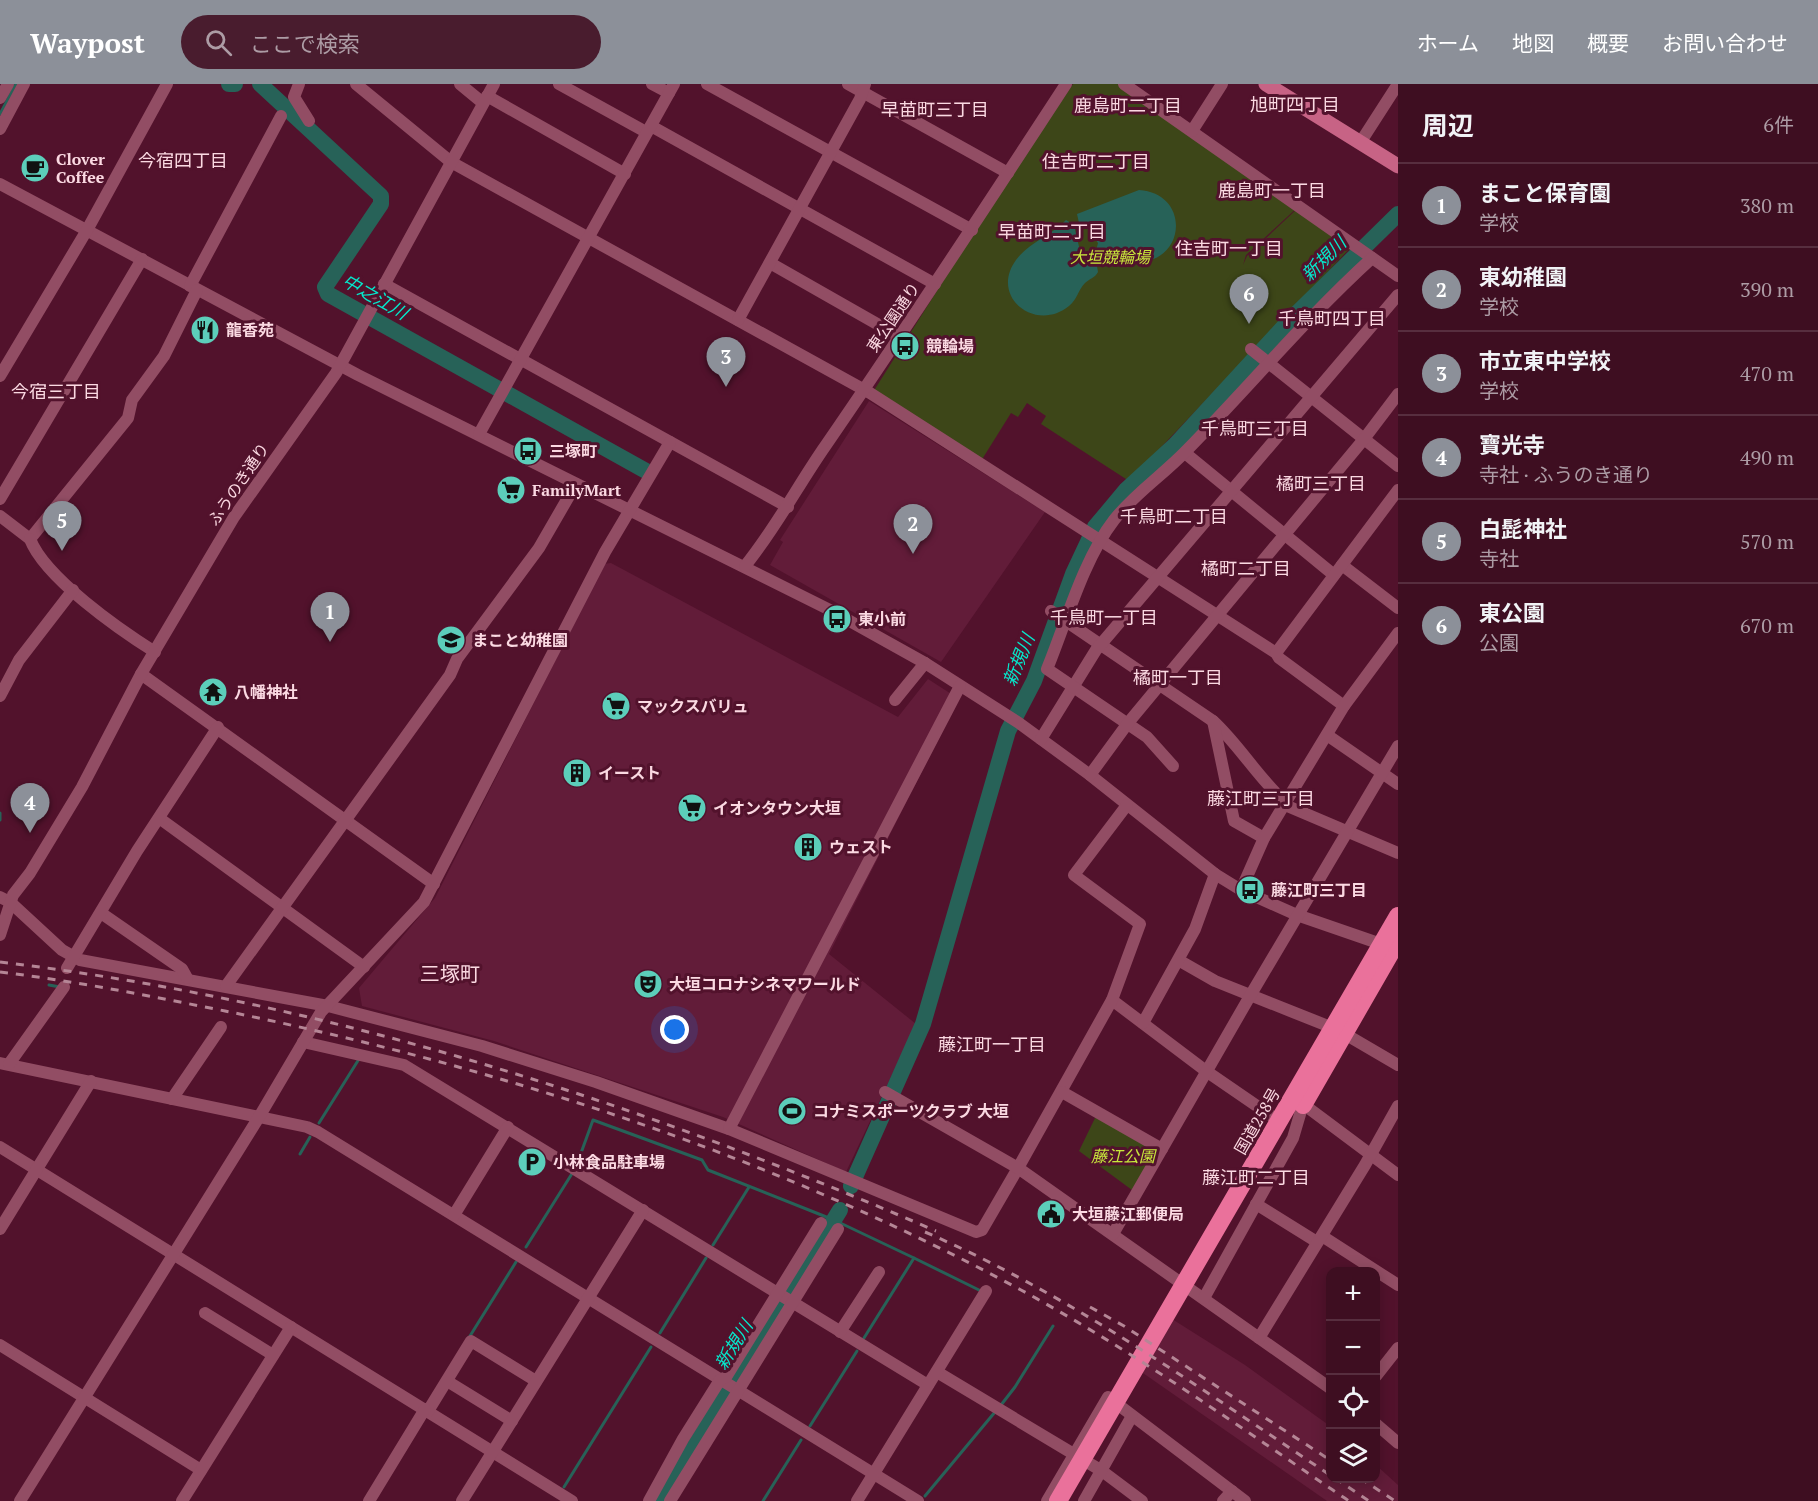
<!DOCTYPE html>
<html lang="ja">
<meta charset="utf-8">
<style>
:root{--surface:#3e0e21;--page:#491c2e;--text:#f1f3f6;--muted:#ad9ca5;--line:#572e3f;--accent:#8c9099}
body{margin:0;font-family:"PT Serif","Noto Sans JP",serif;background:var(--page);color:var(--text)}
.controls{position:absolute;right:18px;bottom:18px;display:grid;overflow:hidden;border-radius:12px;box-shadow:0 3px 15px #0003}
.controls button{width:54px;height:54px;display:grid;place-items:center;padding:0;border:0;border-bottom:2px solid var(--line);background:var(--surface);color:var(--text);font:30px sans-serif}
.you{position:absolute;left:675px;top:946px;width:21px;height:21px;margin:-15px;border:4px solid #fff;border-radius:50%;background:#1a73e8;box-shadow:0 0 0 9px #1a73e833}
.badge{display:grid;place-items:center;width:39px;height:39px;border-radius:50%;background:var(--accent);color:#fff;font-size:20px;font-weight:700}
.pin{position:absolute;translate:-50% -50px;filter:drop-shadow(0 2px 3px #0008)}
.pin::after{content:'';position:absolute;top:32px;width:21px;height:18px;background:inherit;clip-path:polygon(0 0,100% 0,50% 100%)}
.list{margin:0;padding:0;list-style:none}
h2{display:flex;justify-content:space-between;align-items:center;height:78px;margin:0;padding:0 24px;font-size:26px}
h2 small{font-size:20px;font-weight:400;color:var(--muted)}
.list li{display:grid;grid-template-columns:39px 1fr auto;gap:18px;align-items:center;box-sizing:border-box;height:84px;padding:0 24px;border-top:2px solid var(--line)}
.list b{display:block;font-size:22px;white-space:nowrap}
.list p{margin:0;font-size:20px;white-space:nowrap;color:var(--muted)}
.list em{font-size:20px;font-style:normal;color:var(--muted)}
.icon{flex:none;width:33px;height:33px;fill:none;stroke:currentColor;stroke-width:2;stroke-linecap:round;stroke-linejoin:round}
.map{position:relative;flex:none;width:1398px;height:1417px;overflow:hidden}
header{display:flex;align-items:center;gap:36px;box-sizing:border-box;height:84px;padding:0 30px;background:var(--accent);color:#fff}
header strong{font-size:28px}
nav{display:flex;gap:33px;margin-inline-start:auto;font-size:21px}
.search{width:420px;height:54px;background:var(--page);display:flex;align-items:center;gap:15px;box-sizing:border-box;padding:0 21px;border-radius:33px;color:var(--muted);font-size:22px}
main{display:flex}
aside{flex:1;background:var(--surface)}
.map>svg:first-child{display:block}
.built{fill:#621c39}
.green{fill:#3d4618}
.water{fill:#276258}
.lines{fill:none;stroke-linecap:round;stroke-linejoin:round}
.stream{stroke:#276258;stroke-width:3}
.river{stroke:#276258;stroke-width:16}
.minor{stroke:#924d64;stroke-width:12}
.major{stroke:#c76385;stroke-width:15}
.highway{stroke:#ea719b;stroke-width:18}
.rail{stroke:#b58696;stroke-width:3;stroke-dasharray:8 8;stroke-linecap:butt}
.labels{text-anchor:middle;stroke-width:6;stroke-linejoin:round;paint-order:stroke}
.poi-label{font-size:16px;font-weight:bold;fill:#fbd9e2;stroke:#52122c;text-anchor:start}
.park-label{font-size:16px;font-style:italic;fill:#c8e73c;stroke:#52122c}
.street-label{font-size:16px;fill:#fbd9e2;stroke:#52122c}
.neighbourhood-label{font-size:18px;fill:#fbd9e2;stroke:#52122c}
.water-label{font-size:18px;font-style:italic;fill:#05e8cc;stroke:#52122c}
.quarter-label{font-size:20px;fill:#fbd9e2;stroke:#52122c}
</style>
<header>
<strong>Waypost</strong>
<div class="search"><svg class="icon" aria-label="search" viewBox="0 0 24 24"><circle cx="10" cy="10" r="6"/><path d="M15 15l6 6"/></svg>ここで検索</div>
<nav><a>ホーム</a><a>地図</a><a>概要</a><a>お問い合わせ</a></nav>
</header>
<main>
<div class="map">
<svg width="1398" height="1417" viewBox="0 0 1398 1417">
<rect width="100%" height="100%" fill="#52122c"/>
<!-- built -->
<g class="built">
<path d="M869,317L1045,428L941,578L770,481L783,458L780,456Z"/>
<path d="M611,479L898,633L928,595L959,615L829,870L916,940L846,1088L723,1033L494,957L362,922L359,904L435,814L604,480Z"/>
<path d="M1172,1235L1245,1281L1330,1342V1394H1376V1381L1398,1401V1417H1327L1140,1287Z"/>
</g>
<!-- green -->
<g class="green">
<path d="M1073,0H1124L1299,122L1246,171L1243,181L1247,172L1299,123L1352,162L1129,397L1041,340L1046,332L1027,319L1018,333L1011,329L981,377L873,308L983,134Z"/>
<path d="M1096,1032L1156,1066L1132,1106L1079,1067Z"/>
</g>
<!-- water -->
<g class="water">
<path d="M1139,106C1185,109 1187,164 1151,176C1143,178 1132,177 1123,178C1117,180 1112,183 1106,182L1096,167L1098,159L1083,139H1079L1077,130Z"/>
<path d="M1066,136L1074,141L1080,167L1093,178L1096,176L1098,188C1095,194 1089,195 1085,199C1078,206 1077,216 1069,222C1036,249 989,213 1016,176C1028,159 1052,151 1066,136Z"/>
</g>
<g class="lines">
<!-- stream -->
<g class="stream">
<path d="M0,30L16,0"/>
<path d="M0,729V736"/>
<path d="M49,901L60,903"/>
<path d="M319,1039L359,975"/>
<path d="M300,1070L310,1053"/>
<path d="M577,1080L593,1036L702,1076L708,1086L834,1136L914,1174L864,1254"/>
<path d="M713,1161L749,1103"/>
<path d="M526,1163L573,1088"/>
<path d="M914,1174L981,1207"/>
<path d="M660,1249L706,1174"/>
<path d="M470,1252L516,1178"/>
<path d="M1001,1321L1015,1303L1053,1242"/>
<path d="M810,1342L857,1267"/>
<path d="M564,1403L651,1263"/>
<path d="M925,1412L995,1328"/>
<path d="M763,1417L801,1356"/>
</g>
<!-- river -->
<g class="river">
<path d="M229,0H235"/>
<path d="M260,0L381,112V120L325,203L328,210L646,387"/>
<path d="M851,1102L923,940L1008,647L1034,597L1073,490L1095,443L1126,406L1175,361L1290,236L1398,130"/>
<path d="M661,1417L840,1126"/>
</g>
<!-- minor -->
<g class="minor">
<path d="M299,0L294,13L309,37"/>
<path d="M356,0L451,78L870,309L1276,569L1279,574L1344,622"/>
<path d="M460,0L483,19"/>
<path d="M559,0L646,48"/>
<path d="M652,0L669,9"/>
<path d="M707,0L972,146"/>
<path d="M848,0L1008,89"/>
<path d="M1124,0L1398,192"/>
<path d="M487,12L625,90"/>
<path d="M0,14L8,0"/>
<path d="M651,42L935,200"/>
<path d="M0,45L24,0"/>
<path d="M1192,47L1222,0"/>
<path d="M1360,59L1398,0"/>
<path d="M0,100L358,291L830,526L925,579L1019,639L1090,691L1215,790L1241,806L1297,831L1381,860"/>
<path d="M770,179L900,253"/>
<path d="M384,200L788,423"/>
<path d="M190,202L281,32"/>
<path d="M738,236L860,15L865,0"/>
<path d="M1251,265L1398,382"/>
<path d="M0,292L87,146L167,0"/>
<path d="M479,350L674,0"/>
<path d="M1185,369L1334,491"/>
<path d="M0,415L142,175"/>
<path d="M0,432L30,455L128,334L132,316L164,272L197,206"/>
<path d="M30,455C45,494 120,546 155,568"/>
<path d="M1342,481L1398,524"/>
<path d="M745,482C776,444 798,401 826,361C908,242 987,121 1066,0"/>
<path d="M1051,527L1213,637C1240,662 1258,694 1286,719"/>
<path d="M1276,569L1398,406"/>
<path d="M141,590L434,800"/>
<path d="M0,612L19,576L73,506"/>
<path d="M895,616L925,579"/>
<path d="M1213,637L1234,737L1264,754"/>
<path d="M1327,651L1398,700"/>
<path d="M1041,655L1096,566L1398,211"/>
<path d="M1173,682L1147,653L1047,585C1066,539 1083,476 1114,436C1134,410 1163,391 1186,367C1249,303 1306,234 1372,174"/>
<path d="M1090,691L1128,639L1364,355L1398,310"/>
<path d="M1285,721L1398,769"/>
<path d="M159,734L364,883"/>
<path d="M1241,806L1264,754L1344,622L1398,549"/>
<path d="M0,813L10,818L62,866L80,876L328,922L482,962L596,998L729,1045L976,1148L982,1146L1018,1084L1330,1304"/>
<path d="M101,829L182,885L187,894"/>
<path d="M0,851L13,811L30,789L82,703L141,590L234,433L336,289L494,0"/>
<path d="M1180,877L1215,897L1333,944"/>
<path d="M67,884L137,767L218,643"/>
<path d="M226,902L450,591L457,575L539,464L576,400"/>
<path d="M1112,916L1206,987L1273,1033"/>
<path d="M1143,939L1195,845L1215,790"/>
<path d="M1345,950L1398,981"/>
<path d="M303,958L404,981L928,1301"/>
<path d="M0,979L307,1043L318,1048L918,1417"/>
<path d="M9,980L64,903"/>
<path d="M885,1008L1018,1084L1112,916L1140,840L1074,791L1127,721"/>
<path d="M1062,1008L1162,1065"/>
<path d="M172,1015L221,943"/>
<path d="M729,1045L960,602"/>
<path d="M0,1063L572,1417"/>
<path d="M1256,1120L1317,1158"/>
<path d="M454,1131L508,1043"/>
<path d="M0,1145L91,997"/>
<path d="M1113,1150L1250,912L1398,662"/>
<path d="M1322,1152L1398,1201"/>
<path d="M1204,1214L1293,1054L1303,1020L1398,1091"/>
<path d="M205,1229L273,1271"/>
<path d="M840,1248L879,1188"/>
<path d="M1259,1254L1365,1081L1398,1022"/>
<path d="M0,1261L201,1386"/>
<path d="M937,1288L1102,1387L1142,1417"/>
<path d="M1376,1292L1398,1264"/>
<path d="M447,1297L512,1337"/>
<path d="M428,1327L471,1257L536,1297"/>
<path d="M1376,1340L1398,1359"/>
<path d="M20,1417L259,1033L321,928L424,818L605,468L670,358"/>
<path d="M182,1417L291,1243"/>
<path d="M369,1417L425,1325"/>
<path d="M462,1417L643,1126"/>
<path d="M649,1417L683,1355L720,1296L726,1293L821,1139"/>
<path d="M670,1417L838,1145"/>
<path d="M857,1417L986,1207"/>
<path d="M1047,1417L1108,1313L1245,1417"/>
<path d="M1084,1417L1132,1332"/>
<path d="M1223,1417L1232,1407"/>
</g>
<!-- major -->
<path class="major" d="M1266,0L1398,82"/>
<!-- highway -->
<g class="highway">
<path d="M1303,1021L1398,856"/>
<path d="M1058,1417L1398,832"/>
</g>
<!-- rail -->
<g class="rail">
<path d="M0,878C327,917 635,1017 936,1147"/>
<path d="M0,888C75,897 150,912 225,927C500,983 773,1072 1021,1206C1135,1268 1241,1344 1349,1417"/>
<path d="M925,1148C1071,1211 1199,1304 1330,1391"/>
<path d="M1090,1223L1124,1242L1330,1376"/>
<path d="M1335,1394L1369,1417"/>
<path d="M1360,1394L1395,1417"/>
</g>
</g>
<!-- icons -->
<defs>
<g id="cafe-disc" transform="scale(1.5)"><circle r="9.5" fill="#5cceba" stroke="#52122c"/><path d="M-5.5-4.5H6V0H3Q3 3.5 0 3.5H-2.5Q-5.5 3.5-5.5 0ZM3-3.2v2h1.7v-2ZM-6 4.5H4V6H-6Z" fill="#111"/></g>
<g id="restaurant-disc" transform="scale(1.5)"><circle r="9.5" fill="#5cceba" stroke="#52122c"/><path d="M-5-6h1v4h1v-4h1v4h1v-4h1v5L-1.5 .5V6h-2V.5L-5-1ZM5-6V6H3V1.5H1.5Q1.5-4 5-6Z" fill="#111"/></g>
<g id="bus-disc" transform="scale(1.5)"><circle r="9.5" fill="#5cceba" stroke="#52122c"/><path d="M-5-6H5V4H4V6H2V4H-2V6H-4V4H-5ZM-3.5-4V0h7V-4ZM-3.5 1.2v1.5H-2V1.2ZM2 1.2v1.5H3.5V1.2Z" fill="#111"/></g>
<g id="supermarket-disc" transform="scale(1.5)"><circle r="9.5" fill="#5cceba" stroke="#52122c"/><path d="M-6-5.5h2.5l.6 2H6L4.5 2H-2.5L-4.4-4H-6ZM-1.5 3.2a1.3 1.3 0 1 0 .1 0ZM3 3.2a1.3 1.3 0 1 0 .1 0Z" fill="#111"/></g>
<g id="school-disc" transform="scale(1.5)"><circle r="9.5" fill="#5cceba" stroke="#52122c"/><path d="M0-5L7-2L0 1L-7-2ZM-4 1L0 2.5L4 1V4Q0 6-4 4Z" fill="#111"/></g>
<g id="temple-disc" transform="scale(1.5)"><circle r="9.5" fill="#5cceba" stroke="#52122c"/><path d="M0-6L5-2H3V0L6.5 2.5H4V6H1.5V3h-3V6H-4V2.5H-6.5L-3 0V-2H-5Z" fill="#111"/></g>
<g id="building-disc" transform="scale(1.5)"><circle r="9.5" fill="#5cceba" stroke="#52122c"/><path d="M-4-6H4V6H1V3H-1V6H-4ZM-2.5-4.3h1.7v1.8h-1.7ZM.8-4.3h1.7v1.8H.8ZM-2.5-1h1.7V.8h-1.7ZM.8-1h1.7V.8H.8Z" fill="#111"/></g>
<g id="theatre-disc" transform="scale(1.5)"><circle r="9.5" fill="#5cceba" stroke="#52122c"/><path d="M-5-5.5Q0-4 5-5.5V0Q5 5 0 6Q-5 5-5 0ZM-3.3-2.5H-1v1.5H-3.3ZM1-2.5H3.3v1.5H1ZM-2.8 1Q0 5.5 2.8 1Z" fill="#111"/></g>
<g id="stadium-disc" transform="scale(1.5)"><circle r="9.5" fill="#5cceba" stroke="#52122c"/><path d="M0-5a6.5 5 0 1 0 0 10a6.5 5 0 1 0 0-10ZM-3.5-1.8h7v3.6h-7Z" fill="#111"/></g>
<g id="parking-disc" transform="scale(1.5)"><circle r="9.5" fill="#5cceba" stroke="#52122c"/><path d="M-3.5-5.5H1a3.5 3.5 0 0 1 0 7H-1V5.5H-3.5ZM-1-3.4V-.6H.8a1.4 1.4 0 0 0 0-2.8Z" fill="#111"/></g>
<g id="civic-disc" transform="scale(1.5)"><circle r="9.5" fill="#5cceba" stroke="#52122c"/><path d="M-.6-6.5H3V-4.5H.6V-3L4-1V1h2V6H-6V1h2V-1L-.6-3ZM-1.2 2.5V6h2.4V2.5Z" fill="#111"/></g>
</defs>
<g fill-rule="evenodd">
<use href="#cafe-disc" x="35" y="84"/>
<use href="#restaurant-disc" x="205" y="246"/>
<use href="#bus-disc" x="905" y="262"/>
<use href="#bus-disc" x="528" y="367"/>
<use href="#supermarket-disc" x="511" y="406"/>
<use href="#bus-disc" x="837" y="535"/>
<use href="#school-disc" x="451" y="556"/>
<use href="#temple-disc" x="213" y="608"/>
<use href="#supermarket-disc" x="616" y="622"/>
<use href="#building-disc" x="577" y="689"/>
<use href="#supermarket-disc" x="692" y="724"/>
<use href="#building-disc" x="808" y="763"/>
<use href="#bus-disc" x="1250" y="806"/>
<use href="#theatre-disc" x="648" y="900"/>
<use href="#stadium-disc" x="792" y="1027"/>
<use href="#parking-disc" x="532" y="1078"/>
<use href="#civic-disc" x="1051" y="1130"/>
</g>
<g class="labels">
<!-- poi labels -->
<g class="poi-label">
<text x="56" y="81">Clover<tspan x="56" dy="18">Coffee</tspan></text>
<text x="226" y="252">龍香苑</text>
<text x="926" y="268">競輪場</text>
<text x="549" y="373">三塚町</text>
<text x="532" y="412">FamilyMart</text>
<text x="858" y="541">東小前</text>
<text x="472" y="562">まこと幼稚園</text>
<text x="234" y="614">八幡神社</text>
<text x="637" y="628">マックスバリュ</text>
<text x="598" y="695">イースト</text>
<text x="713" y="730">イオンタウン大垣</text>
<text x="829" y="769">ウェスト</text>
<text x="1271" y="812">藤江町三丁目</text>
<text x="669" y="906">大垣コロナシネマワールド</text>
<text x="813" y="1033">コナミスポーツクラブ 大垣</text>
<text x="553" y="1084">小林食品駐車場</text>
<text x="1072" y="1136">大垣藤江郵便局</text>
</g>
<!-- park labels -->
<g class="park-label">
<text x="1110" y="179">大垣競輪場</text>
<text x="1123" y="1078">藤江公園</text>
</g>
<!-- street labels -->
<g class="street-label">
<text transform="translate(893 233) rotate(-56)" y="6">東公園通り</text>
<text transform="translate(238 400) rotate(-56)" y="6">ふうのき通り</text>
<text transform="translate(1257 1037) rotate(-60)" y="6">国道258号</text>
</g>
<!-- neighbourhood labels -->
<g class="neighbourhood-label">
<text x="1295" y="27">旭町四丁目</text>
<text x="1128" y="28">鹿島町二丁目</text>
<text x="935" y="32">早苗町三丁目</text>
<text x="183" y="83">今宿四丁目</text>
<text x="1096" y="84">住吉町二丁目</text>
<text x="1272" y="113">鹿島町一丁目</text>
<text x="1052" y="154">早苗町二丁目</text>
<text x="1229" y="171">住吉町一丁目</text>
<text x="1332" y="241">千鳥町四丁目</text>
<text x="56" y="314">今宿三丁目</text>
<text x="1255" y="351">千鳥町三丁目</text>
<text x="1321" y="406">橘町三丁目</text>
<text x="1174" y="439">千鳥町二丁目</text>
<text x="1246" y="491">橘町二丁目</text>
<text x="1104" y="540">千鳥町一丁目</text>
<text x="1178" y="600">橘町一丁目</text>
<text x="1261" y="721">藤江町三丁目</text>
<text x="992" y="967">藤江町一丁目</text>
<text x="1256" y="1100">藤江町二丁目</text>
</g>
<!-- water labels -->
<g class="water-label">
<text transform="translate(1324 175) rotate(-45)" y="6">新規川</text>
<text transform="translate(375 213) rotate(30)" y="6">中之江川</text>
<text transform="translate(1019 576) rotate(-68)" y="6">新規川</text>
<text transform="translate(734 1261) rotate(-58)" y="6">新規川</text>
</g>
<!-- quarter labels -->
<g class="quarter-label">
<text x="450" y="897">三塚町</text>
</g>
</g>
</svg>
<div class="controls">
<button>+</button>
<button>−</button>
<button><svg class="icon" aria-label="locate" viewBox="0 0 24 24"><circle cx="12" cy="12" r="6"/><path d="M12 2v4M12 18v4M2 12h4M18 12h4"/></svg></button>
<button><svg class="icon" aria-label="layers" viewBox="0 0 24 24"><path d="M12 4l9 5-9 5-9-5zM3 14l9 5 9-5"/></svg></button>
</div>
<div class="you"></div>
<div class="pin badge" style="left:330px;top:558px">1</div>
<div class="pin badge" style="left:913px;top:470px">2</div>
<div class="pin badge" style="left:726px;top:303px">3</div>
<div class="pin badge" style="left:30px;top:749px">4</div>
<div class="pin badge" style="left:62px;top:467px">5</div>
<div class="pin badge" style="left:1249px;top:240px">6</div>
</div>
<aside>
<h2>周辺<small>6件</small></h2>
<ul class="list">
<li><span class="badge">1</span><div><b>まこと保育園</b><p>学校</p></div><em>380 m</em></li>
<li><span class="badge">2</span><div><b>東幼稚園</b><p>学校</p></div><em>390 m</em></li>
<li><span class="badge">3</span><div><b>市立東中学校</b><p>学校</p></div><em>470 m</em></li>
<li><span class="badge">4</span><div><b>寶光寺</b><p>寺社 · ふうのき通り</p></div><em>490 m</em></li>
<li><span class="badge">5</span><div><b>白髭神社</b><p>寺社</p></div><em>570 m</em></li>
<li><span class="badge">6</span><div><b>東公園</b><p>公園</p></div><em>670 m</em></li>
</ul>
</aside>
</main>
